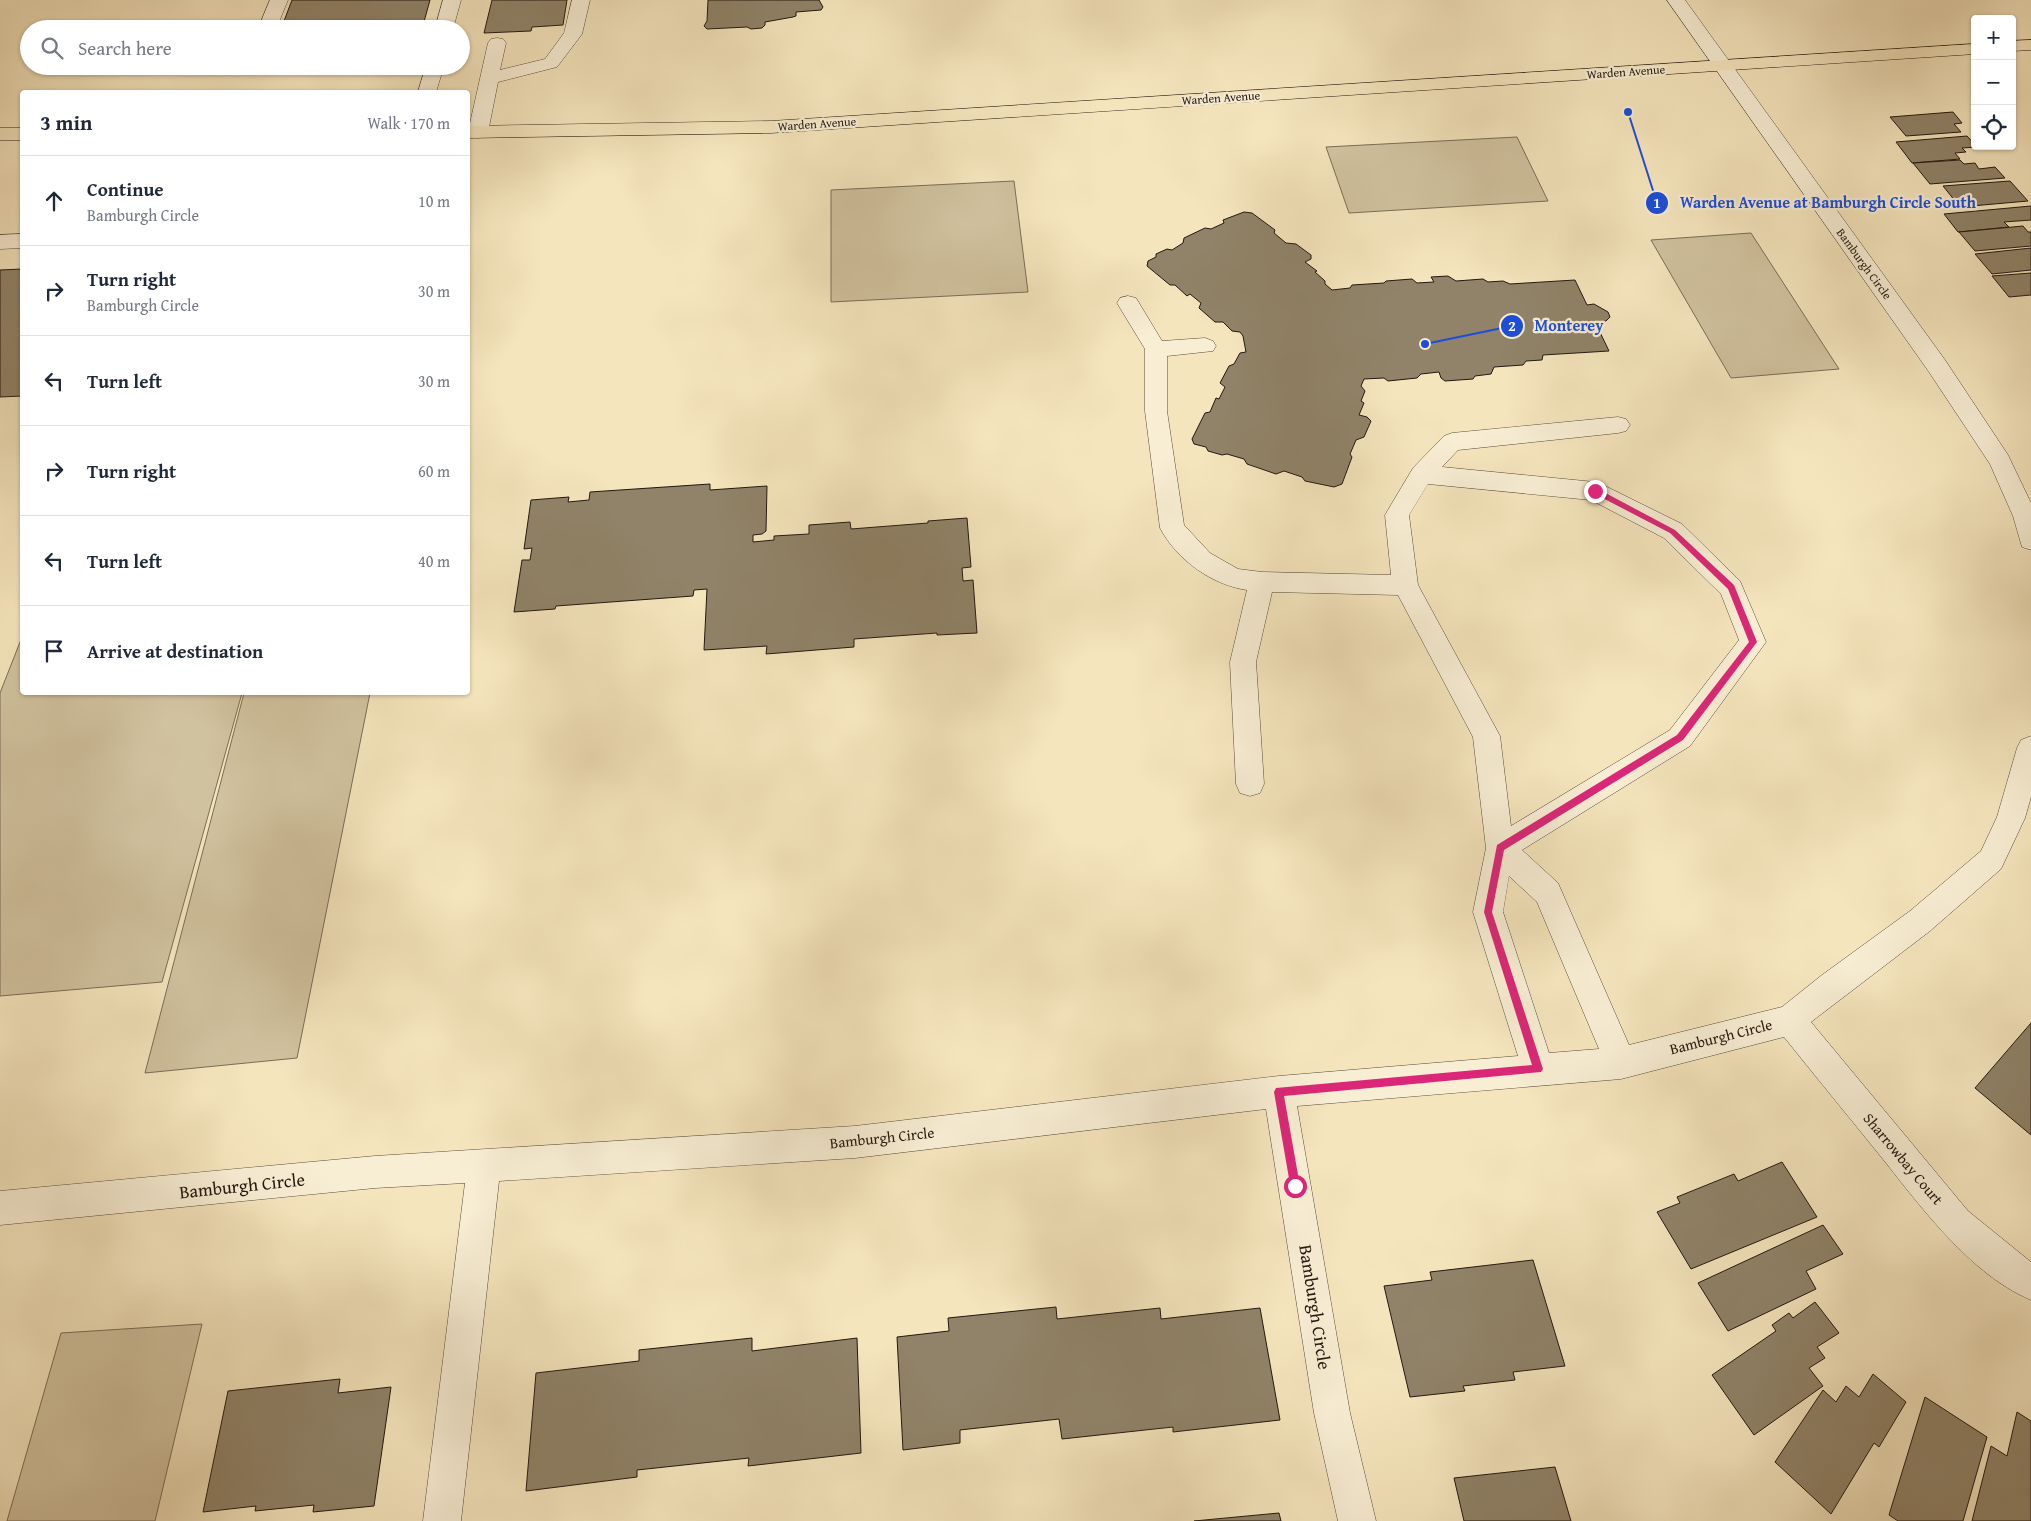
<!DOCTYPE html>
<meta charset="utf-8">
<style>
:root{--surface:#fff;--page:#f2f2f3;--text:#1f2937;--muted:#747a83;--line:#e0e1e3}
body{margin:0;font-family:"Gentium Book Plus",serif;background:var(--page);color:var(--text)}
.controls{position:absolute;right:15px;top:15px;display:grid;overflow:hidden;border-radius:5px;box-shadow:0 1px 4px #0004}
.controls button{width:45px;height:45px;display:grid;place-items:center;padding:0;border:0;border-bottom:1px solid var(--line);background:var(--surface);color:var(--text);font:25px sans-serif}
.stop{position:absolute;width:15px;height:15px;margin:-11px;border:4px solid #db2777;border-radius:50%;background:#fff}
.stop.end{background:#db2777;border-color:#fff;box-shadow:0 1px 5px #0008}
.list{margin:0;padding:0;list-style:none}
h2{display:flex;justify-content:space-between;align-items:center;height:65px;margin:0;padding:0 20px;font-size:21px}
h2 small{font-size:16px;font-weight:400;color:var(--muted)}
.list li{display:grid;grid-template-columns:32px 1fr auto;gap:15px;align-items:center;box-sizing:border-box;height:90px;padding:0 20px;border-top:1px solid var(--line)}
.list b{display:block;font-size:19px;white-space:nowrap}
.list p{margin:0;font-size:16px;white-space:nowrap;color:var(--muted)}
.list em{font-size:16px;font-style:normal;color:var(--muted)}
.icon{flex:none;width:28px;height:28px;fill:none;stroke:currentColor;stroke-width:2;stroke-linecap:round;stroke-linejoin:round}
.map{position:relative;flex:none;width:2031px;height:1521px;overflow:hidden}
.search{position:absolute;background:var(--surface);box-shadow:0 1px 4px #0004;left:20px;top:20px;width:450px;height:55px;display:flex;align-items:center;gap:12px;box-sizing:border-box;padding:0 18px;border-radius:28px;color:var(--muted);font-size:19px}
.panel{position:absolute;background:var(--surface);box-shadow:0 1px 4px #0004;left:20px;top:90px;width:450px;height:605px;border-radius:5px}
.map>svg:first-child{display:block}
.green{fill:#d1c29f;stroke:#7a6d57}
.building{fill:#908369;stroke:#22180f}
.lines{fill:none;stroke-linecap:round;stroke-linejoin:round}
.minor-casing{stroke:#574b3a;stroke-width:1}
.major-casing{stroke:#22180f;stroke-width:1}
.minor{fill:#f8eed4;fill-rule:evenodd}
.major{fill:#f5e5bd;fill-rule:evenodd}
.route{fill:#db2777}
.labels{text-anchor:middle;stroke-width:4.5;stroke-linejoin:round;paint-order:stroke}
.far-street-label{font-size:12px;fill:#22180f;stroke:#f8eed4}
.street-label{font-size:15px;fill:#22180f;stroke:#f8eed4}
.near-street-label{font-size:18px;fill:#22180f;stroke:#f8eed4}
.leader{fill:none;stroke:#1d4ed8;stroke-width:2}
.callout-dot{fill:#1d4ed8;stroke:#f8eed4;stroke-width:2}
.mark-label{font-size:15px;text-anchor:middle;font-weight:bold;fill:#fff}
.callout-label{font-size:16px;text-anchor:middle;font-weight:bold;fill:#1d4ed8;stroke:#f8eed4;stroke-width:4.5;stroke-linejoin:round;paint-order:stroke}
</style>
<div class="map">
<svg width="2031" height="1521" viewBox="0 0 2031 1521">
<rect width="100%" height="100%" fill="#f5e5bd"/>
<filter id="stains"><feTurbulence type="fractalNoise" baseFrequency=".004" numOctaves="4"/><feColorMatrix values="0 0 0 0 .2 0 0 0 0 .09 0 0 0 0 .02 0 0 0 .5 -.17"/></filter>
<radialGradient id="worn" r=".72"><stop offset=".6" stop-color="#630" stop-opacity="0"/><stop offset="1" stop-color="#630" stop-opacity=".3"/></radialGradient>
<!-- green -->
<g class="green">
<path d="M1517,137L1548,201L1349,213L1326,147Z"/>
<path d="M1014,181L1028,292L831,302V190Z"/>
<path d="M1751,233L1839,369L1731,378L1651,240Z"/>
<path d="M22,637V692L242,693L162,982L0,996V693Z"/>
<path d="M244,693H370L297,1058L145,1073Z"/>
<path d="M202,1324L155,1521H7L61,1333Z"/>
</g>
<!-- building -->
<g class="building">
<path d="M292,0H430L422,29H281Z"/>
<path d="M492,0H567L563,25L532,27L531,31L484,33Z"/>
<path d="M708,0H819L823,7L821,10L796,12V16L793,17L765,22V25L762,28L751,29L747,27L707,29L704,26L707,21Z"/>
<path d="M340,66H409L399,72H392L393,69L360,71V74H351Z"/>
<path d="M1953,112L1962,123L1954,124L1961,132L1906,136L1890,117Z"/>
<path d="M1967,136L1977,147L1962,148L1966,152L1955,153L1960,159L1912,163L1896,142Z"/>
<path d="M1960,160L1964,164L1975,163L1979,169L1995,167L2005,178L1930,184L1913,163Z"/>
<path d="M2010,181L2028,201L1960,207L1943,186Z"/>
<path d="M2031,206V220L2004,222L2009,227L1958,232L1944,214Z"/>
<path d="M1244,212L1252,213L1275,230L1274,233L1286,243L1296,244L1311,255V259L1305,262L1317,271L1315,272L1325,281V284L1332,290L1350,288L1352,285L1384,283L1386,281L1412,279L1417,283L1434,282L1431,277L1448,276L1456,281L1483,279L1488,282L1503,281L1510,284L1575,280L1587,305L1594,304L1608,312L1610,317L1606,321L1596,324L1609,351L1543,355L1542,360L1526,361L1523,365L1494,367L1491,374L1475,376L1473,379L1445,381L1441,378L1439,372L1421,374L1417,378L1388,381L1384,378L1364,379L1361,386L1365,391L1361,401L1364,403L1359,415L1367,417L1371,421L1364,437L1356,440L1350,454L1352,457L1342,484L1334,487L1305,481L1302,477L1284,471L1276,474L1247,464L1244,459L1227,454L1222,455L1208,451L1206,447L1194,444L1192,439L1205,413L1210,412L1216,398L1219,399L1225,387L1220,383L1229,366L1234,364L1240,353L1246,352L1243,336L1240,332L1232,331L1223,322H1215L1199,308L1201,303L1190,294L1187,296L1175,285H1170L1147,266L1148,261L1156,257V254L1167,249L1172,250L1183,243L1184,238L1205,228L1211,229L1224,223L1223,220Z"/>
<path d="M2023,226L2028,232H2031V246L1975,251L1959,232Z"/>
<path d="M2031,248V270L1992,274L1975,254Z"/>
<path d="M22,269V396L0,397V270Z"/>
<path d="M2031,273V295L2009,297L1992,276Z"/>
<path d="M710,484V490L767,486L766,531L762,534L753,535V542L774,540V536L809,534V525L850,522L851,529L928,523V521L967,518L971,567L962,568L963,581L973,580L977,633L937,635V633L854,639V647L766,654L767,646L704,650L707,589L694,590L693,596L556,606L555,609L514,612L522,560H530L532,548L524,549L531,500L569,497L568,502L589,500L590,492Z"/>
<path d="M2031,1023V1135L1975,1088Z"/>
<path d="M1782,1162L1817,1217L1691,1269L1657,1212L1680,1203L1677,1197L1734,1174L1738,1181Z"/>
<path d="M1823,1225L1843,1254L1806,1271L1816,1289L1728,1331L1698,1283Z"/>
<path d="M1533,1260L1565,1366L1513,1372L1515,1380L1463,1386L1465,1391L1410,1397L1384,1286L1432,1280L1430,1272Z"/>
<path d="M1815,1302L1839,1333L1817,1347L1825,1358L1809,1368L1823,1386L1754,1435L1712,1375L1776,1331L1772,1325L1789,1313L1793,1318Z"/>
<path d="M1056,1307L1057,1319L1160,1308L1161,1319L1260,1308L1280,1420L1173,1432V1427L1062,1439L1059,1419L960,1430V1443L903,1450L897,1337L949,1331L948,1318Z"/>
<path d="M752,1338V1351L857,1338L861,1453L748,1466L749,1458L637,1470V1477L526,1491L536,1373L639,1361V1350Z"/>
<path d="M1873,1374L1906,1402L1879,1447L1874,1443L1831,1514L1775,1462L1823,1390L1836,1402L1846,1386L1859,1397Z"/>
<path d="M340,1379L338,1393L391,1387L374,1506L313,1512L314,1505L255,1511L256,1506L203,1512L228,1391Z"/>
<path d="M1925,1397L1987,1437L1963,1521H1898L1889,1515Z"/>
<path d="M2017,1412L2031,1421V1521H1972L1991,1446L2007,1456Z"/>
<path d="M1555,1467L1571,1521H1464L1454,1478Z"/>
<path d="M1279,1513L1281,1521H1194Z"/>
</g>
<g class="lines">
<!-- minor casing -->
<g class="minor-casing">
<g id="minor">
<path d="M270,0H288L276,29H258Z"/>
<path d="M443,0H461L453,29H435Z"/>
<path d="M572,0H590L582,34L579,38L557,67L498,82L488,132L485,136L478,138L471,136L468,132L488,43L491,39L497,38L503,39L506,43L500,70L545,59L564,33Z"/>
<path d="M1667,0H1685L1945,360L2008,455L2031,503V550L2022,547L2013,516L1990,464L1929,372Z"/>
<path d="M426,66H444L436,92H418Z"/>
<path d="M22,234V248L0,249V235Z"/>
<path d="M1128,296L1136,298L1162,341L1205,338L1213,341L1216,346L1213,351L1167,356V411L1184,525L1210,553L1238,569L1262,572L1391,575L1385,515L1413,468L1444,436L1452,433L1618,417L1626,419L1630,425L1626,431L1618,433L1458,450L1442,467L1595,482L1603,485L1682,524L1740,581L1766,642L1690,746L1522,850L1558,883L1629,1045L1782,1007L1822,975L1910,911L1981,851L1997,817L2017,748L2021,740L2031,736V797L2025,818L2001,869L1930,931L1811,1022L1968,1211L2031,1262V1300C1971,1275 1921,1207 1882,1158C1849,1117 1816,1077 1784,1037L1621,1079L1297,1106L1350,1413L1376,1521H1338L1314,1413L1266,1109L855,1158L499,1181L461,1521H423L465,1183L375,1188L0,1225V1191L375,1156L855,1126L1279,1076L1518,1056L1473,912L1486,848L1473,737L1398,595L1272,592L1256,662L1264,784L1260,793L1250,796L1240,793L1236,784L1230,662L1247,590C1212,585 1177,560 1160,528L1145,411V349L1117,303L1120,298ZM1428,484L1591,500L1664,538L1721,594L1739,640L1670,730L1511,826L1500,736L1418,585L1409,515ZM1509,876L1537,902L1599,1049L1549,1053L1503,912Z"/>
</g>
</g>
<!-- major casing -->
<g class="major-casing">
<g id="major">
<path d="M2031,40V50L2012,51V41Z"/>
<path d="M1975,44V54L771,133L468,138V126L771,121Z"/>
<rect x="0" y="128" width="22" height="12"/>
</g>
</g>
<!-- minor -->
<use href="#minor" class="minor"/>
<!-- major -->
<use href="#major" class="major"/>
</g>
<!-- route -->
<path class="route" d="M1593,489H1598L1675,530L1734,585L1757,642L1683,740L1504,850L1492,912L1543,1069L1541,1072L1284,1096L1300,1186L1298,1190H1291L1274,1092L1276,1088L1532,1065L1484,912L1497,845L1677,735L1749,642L1728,589L1670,533L1593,493Z"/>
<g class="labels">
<!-- far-street labels -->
<g class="far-street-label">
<text transform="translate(1626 72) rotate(-4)" y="4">Warden Avenue</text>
<text transform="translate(1221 98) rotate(-4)" y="4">Warden Avenue</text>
<text transform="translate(817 124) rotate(-4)" y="4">Warden Avenue</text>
<text transform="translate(1864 264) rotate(54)" y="4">Bamburgh Circle</text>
</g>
<!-- street labels -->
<g class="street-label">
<text transform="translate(1721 1037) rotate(-14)" y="5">Bamburgh Circle</text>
<text transform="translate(882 1138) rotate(-6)" y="5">Bamburgh Circle</text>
<text transform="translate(1903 1159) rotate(50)" y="5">Sharrowbay Court</text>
</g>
<!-- near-street labels -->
<g class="near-street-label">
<text transform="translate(242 1186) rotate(-6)" y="6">Bamburgh Circle</text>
<text transform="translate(1315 1307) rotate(81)" y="6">Bamburgh Circle</text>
</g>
</g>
<!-- callouts -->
<path class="leader" d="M1628 112L1657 203M1425 344L1512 326"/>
<g class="callout-dot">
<circle cx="1628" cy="112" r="5"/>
<circle cx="1425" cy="344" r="5"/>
<circle cx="1657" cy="203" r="12"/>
<circle cx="1512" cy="326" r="12"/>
</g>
<g class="mark-label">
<text x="1657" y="208">1</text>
<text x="1512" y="331">2</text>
</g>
<g class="callout-label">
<text x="1828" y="208">Warden Avenue at Bamburgh Circle South</text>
<text x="1569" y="331">Monterey</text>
</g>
<rect width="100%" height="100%" filter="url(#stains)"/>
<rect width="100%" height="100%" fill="url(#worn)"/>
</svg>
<div class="controls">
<button>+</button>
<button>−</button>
<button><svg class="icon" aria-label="locate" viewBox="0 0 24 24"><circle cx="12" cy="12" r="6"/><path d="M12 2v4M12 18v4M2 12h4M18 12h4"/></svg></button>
</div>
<div class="stop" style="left:1295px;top:1186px"></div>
<div class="stop end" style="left:1595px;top:491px"></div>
<div class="search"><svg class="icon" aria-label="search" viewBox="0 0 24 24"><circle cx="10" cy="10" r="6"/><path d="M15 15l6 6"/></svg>Search here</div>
<section class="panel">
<h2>3 min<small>Walk · 170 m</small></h2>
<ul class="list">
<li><svg class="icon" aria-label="ahead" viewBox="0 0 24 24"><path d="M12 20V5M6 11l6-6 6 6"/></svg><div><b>Continue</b><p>Bamburgh Circle</p></div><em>10 m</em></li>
<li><svg class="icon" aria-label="right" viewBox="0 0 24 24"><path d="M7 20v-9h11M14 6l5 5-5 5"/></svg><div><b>Turn right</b><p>Bamburgh Circle</p></div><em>30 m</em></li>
<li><svg class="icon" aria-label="left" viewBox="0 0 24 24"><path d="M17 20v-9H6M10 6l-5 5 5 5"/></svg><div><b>Turn left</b></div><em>30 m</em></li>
<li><svg class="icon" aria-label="right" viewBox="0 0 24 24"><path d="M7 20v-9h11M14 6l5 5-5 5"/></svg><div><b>Turn right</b></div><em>60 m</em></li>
<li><svg class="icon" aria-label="left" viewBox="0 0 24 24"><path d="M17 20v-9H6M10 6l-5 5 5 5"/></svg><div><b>Turn left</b></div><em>40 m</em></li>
<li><svg class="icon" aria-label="arrive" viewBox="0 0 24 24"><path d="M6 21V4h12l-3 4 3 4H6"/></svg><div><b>Arrive at destination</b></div></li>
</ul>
</section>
</div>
